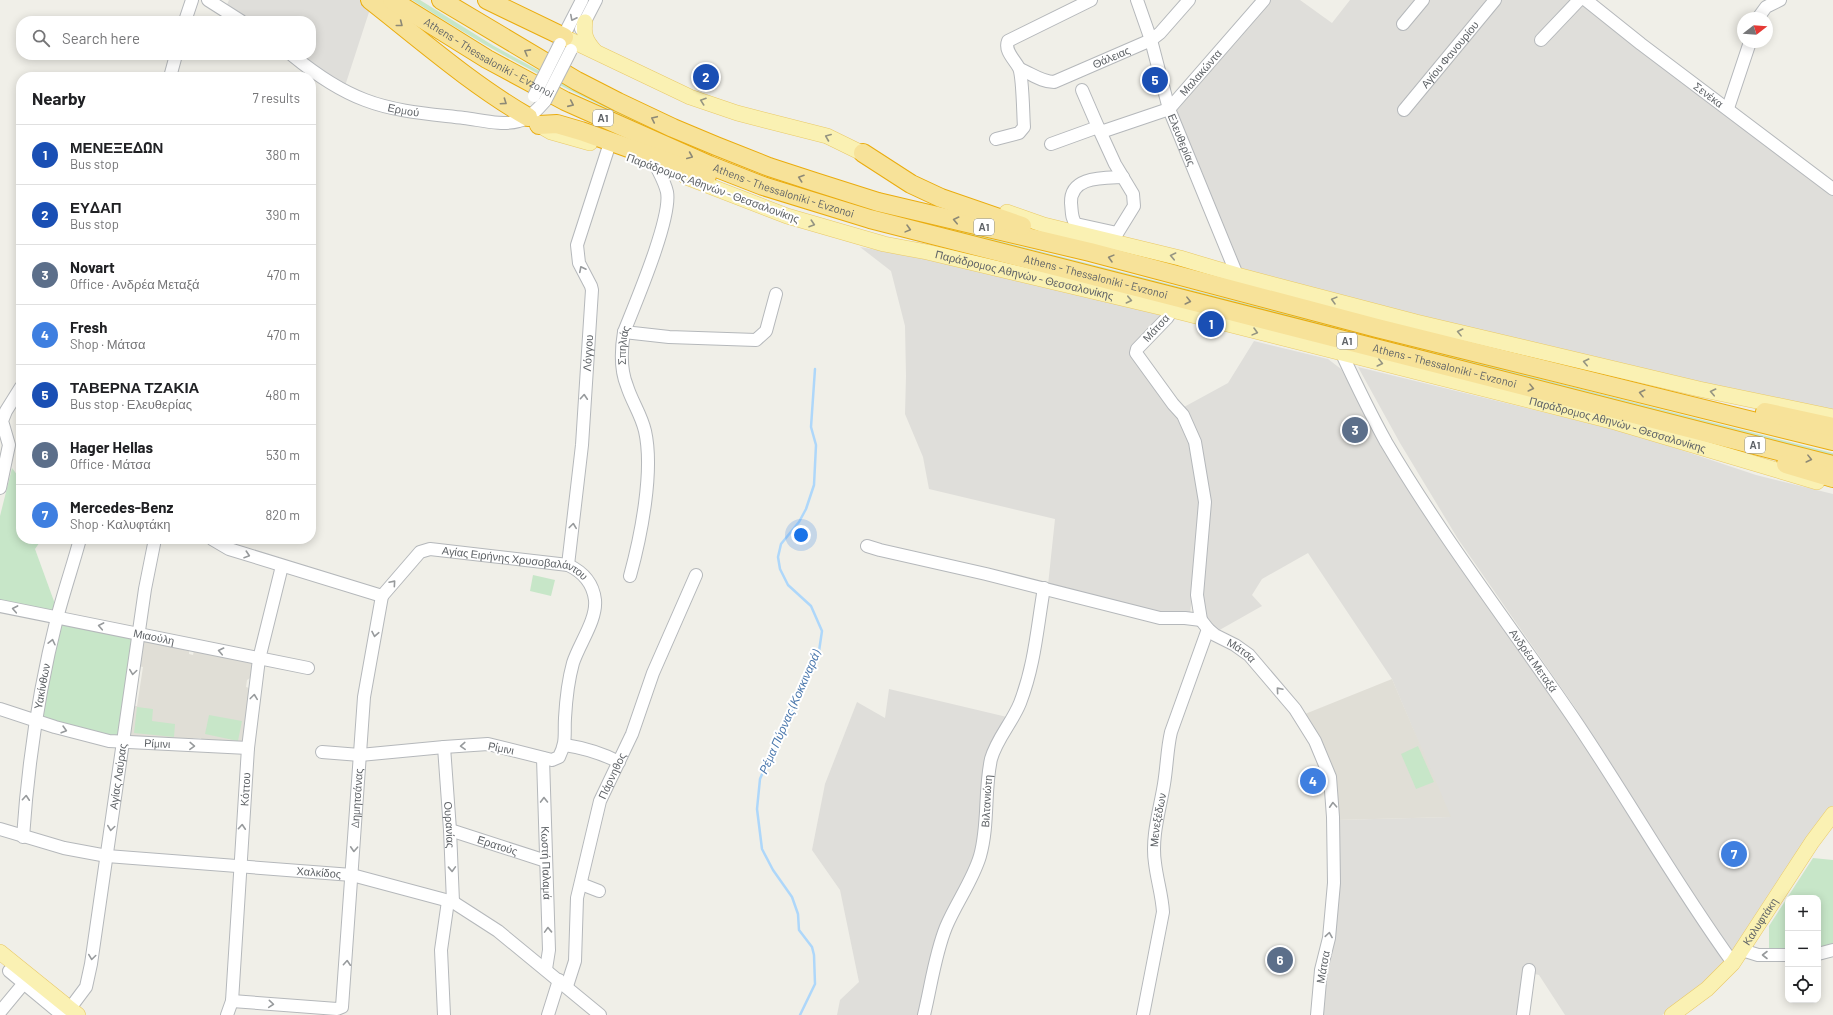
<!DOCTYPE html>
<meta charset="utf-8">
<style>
:root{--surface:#fff;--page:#f2f2f2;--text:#202124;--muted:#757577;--line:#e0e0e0;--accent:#111827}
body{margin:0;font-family:Barlow,sans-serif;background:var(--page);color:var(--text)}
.controls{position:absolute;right:12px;bottom:12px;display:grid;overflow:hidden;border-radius:8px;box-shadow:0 2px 10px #0003}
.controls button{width:36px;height:36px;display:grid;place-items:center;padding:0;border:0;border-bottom:1px solid var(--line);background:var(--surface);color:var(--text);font:20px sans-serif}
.compass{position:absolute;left:1737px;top:12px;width:36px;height:36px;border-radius:50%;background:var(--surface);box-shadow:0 2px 10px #0003;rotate:73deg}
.you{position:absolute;left:801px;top:535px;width:14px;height:14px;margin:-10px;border:3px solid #fff;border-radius:50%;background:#1a73e8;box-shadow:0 0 0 6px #1a73e833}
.badge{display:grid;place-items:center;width:26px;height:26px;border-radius:50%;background:var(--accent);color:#fff;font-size:13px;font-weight:700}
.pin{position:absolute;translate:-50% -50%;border:2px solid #fff;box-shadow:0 1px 4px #0006}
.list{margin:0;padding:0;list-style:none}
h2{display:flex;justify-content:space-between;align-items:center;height:52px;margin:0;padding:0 16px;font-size:17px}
h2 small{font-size:13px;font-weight:400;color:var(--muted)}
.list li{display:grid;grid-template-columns:26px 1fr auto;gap:12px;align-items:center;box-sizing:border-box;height:60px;padding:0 16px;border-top:1px solid var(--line)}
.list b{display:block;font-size:15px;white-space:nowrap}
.list p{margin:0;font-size:13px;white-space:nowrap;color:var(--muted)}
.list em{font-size:13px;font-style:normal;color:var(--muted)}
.icon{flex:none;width:22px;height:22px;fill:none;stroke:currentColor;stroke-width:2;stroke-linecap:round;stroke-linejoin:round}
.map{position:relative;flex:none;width:1833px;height:1015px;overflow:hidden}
.search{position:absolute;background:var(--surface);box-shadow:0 2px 10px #0003;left:16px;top:16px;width:300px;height:44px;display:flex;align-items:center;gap:10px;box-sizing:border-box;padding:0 14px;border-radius:16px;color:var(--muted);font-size:15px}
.panel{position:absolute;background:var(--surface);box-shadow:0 2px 10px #0003;left:16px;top:72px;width:300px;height:472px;border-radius:16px}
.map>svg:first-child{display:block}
.industrial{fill:#dfdeda}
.education{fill:#e0ded6}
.green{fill:#c7e6c8}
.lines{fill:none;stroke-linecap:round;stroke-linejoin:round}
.stream{stroke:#aed7fa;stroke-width:2.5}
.minor-casing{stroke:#b5b8bb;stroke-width:14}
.major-casing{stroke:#e9c968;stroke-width:16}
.highway-casing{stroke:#eaac0e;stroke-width:20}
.minor{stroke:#fff;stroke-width:12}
.major{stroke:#faf1b3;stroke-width:15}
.highway{stroke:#f7e299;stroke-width:18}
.minor-bridge-casing{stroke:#b5b8bb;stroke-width:14;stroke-linecap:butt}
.minor-bridge{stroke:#fff;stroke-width:12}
.oneway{stroke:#979a9c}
.oneway2{stroke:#8d8976}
.oneway3{stroke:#959582}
.labels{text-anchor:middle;stroke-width:4;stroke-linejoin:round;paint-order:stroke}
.shield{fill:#fff;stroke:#8f9295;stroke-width:1}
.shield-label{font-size:10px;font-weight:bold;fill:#5f6367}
.street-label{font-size:11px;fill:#5f6367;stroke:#fff}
.water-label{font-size:12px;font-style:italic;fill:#4b78ad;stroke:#fff}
</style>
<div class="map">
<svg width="1833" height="1015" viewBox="0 0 1833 1015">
<rect width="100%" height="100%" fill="#f0efe8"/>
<!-- industrial -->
<g class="industrial">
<path d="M229,0H364L371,6L345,86L299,55H311V21H253L226,7Z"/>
<path d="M1260,0H1300L1332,23L1350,0H1580L1833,196V413L1482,333L1229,268L1164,110Z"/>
<path d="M860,247L928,259L1160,314L1161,317L1135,345L1193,443L1202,510L1190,614H1171L1148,611L1048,585L1055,519L929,489L923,457L905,414L906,376L905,326L891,271Z"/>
<path d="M1254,341L1328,359L1341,369L1361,402L1725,958L1726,966L1684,1001L1662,1015H1565L1539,975L1526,972L1520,1015H1321L1324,984L1333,945L1339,895L1336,820L1450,817L1392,679L1308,553L1262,579L1252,595L1262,606L1216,632L1205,617L1201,598L1202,580L1197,437L1184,407L1228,383Z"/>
<path d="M1358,367L1633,434L1756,475L1833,494V807L1737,952H1731L1651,832L1576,709L1458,539L1400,443Z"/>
<path d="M889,689L1007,717L992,742L978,844L920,1015H837L840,1000L859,982L840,890L812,850L825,784L857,702L885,718Z"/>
</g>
<!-- education -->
<g class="education">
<path d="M143,639L158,642V644L163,645L167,644L183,647L184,650L189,651V654L193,655L194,650L253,661L250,678L247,680L246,687L249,688L243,743L202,741L201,738H193V740L129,737L133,706H137L143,667L138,666Z"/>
<path d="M1392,679L1451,817L1336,820L1322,748L1305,714Z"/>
</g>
<!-- green -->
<g class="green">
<path d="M412,0H420L494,46L571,88L876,208L972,234L1833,453V457L875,212C712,162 556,93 412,0Z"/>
<path d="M12,468L21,480V539H42L35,549L55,604L53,613L0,601V516Z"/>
<path d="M533,575L555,580L551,596L530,591Z"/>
<path d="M60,620L136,635L120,738L39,717Z"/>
<path d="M137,707L153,709L152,721L175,724L174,737L134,733Z"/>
<path d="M209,715L242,721L238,741L205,734Z"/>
<path d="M1418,746L1434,782L1416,789L1401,754Z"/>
<path d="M1813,858L1833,860V947L1818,949V898H1788V951L1769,952V926Z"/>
</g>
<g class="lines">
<!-- stream -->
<path class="stream" d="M800,1015L815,984L814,955L812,947L799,930L798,914L792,897L773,870L762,849L757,809L760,779L768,760L783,734L805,676L819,651L822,631L811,606L788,585L780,569L778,557L781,544L799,522L806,509L814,485L816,445L811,427L815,369"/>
<!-- minor casing -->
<g class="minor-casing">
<g id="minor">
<path d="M208,0L241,21"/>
<path id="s1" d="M1137,0L1151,40L1169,109L1237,275"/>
<path id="s2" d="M1586,0L1641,44L1833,189"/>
<path d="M1758,18L1766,7L1780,0"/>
<path d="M185,21L192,0"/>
<path d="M1403,24L1423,0"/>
<path d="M581,29L596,0"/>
<path d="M1541,40L1579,0"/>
<path d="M560,43L582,0"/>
<path id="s3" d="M292,55C314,73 338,90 365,100C396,112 431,114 464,118C481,120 502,126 519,121C529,119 538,109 545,101"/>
<path id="s4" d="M1020,69C1032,74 1042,82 1054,82L1151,40L1160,33L1189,0"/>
<path d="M170,77L176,55"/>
<path d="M1728,108L1750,42"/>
<path id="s5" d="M1404,110L1495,0"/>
<path d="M1098,127L1115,164L1133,194L1134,206L1113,240"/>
<path id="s6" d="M1101,132L1169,109L1264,0"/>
<path d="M996,139L1019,133L1024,127C1023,115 1023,77 1019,68C1015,60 1004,51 1008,41L1091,0"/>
<path d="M1051,144L1098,127L1082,90"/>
<path d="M1117,233L1076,224C1071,218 1072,211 1071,203C1070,176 1103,178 1123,177"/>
<path id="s7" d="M1172,310L1167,318L1137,349L1136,353L1173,404L1183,415L1195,442L1205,502L1197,595L1201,620L1208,629L1215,635L1235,645L1249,655L1295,709L1315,741L1330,777L1333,817L1334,883L1329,938L1321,970L1317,1015"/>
<path d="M624,332L669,337L756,340L766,331L776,294"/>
<path id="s8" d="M1342,354C1356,384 1370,413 1386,442C1442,537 1510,625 1572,716C1627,797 1675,883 1733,963"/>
<path d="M0,488L9,445L2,421L6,411L21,387"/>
<path id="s9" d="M212,539L229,549L382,596L420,552L430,549L568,565C583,572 593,583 595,600C597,620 579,644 573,663C568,681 566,700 565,718C564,735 567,741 559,757L552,760L488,744L444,747L360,755L322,752"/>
<path d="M867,546L880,550L986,574L1160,618H1185L1201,620"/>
<path id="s10" d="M568,565L582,445L592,290L591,286L579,263L577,245L608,149"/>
<path id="s11" d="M630,576C641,536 654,471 645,431C641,414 632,402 627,386C620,369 621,350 624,332C635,304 672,218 667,192C665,183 660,174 656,166"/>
<path id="s12" d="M0,606L308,668"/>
<path id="s13" d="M0,709L55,727L109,741L248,748"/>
<path d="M565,745C585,748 601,753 619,762"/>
<path id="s14" d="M444,747L450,830L453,902"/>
<path id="s15" d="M543,758L549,950L546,969"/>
<path id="s16" d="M0,829L64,848L107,856L352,875L453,902L498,931L600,1015"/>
<path id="s17" d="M450,830L546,861"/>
<path id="s18" d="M23,837C28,763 39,689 57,618C64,591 73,565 80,539"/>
<path d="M581,884L599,891"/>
<path d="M1742,950L1758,955H1788"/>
<path d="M1818,954L1833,950"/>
<path d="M9,971L62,1015"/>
<path id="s19" d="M567,986L575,961L577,898L600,801L632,734L653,673L696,575"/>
<path id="s20" d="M232,1001L337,1009L342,1007L364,697L382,596"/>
<path d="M0,1012L24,983"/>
<path id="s21" d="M65,1015L86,987L91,964L145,589L155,539"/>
<path id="s22" d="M227,1015L232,1001L248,748L259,659L282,566"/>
<path d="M444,1015L441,950L448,901"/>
<path d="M548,1015L559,980"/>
<path id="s23" d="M924,1015C931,986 935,954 946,927C956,903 973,880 980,856C989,824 984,791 991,759C997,738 1012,723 1020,703C1035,664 1037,628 1044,588"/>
<path id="s24" d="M1143,1015L1163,912C1162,895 1157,880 1155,863C1151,837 1160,809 1164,784C1167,766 1167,749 1171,732L1208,629"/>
<path d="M1523,1015L1529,970"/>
</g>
</g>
<!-- major casing -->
<g class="major-casing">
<g id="major">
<path d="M585,22C583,34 586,41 594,50"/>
<path d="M564,37L690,97L737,113L827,136L872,158"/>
<path d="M537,124L551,132L590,143"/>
<path id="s25" d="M686,177L787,216L884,244L927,252L1172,310L1615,422L1817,482"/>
<path d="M1007,212L1044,225L1180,258L1237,275L1416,322L1699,389L1833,417"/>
<path d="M0,952L78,1015"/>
<path id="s26" d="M1672,1015L1707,989L1733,963L1812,842L1833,814"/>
</g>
</g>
<!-- highway casing -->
<g class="highway-casing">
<g id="highway">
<path d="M370,0C421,40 471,84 528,117"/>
<path id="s27" d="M392,0L487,59L565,101L709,165L763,186L870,219L1833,465"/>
<path d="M441,0L577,81L618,102L673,128L716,146L769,167L815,182L878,202L1090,252L1377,328L1833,441"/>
<path d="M487,0L564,37"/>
<path d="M539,125L557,124L581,131L707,176"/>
<path d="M863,153L911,184L941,198L1022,226"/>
<path d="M1765,412L1833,427"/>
<path d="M1786,464L1833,478"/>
</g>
</g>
<!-- minor -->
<use href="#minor" class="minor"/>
<!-- major -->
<use href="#major" class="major"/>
<!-- highway -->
<use href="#highway" class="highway"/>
<!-- minor-bridge casing -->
<g class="minor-bridge-casing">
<g id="minor-bridge">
<path d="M534,96L560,44"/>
<path d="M545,101L571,50"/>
</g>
</g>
<!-- minor-bridge -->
<use href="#minor-bridge" class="minor-bridge"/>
</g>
<!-- one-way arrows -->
<defs><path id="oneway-chevron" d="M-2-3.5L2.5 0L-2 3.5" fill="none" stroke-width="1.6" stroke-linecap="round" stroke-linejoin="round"/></defs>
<g class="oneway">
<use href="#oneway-chevron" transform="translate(573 18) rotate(117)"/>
<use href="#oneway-chevron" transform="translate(582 269) rotate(-117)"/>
<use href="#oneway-chevron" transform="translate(584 397) rotate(-86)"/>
<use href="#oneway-chevron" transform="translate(573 526) rotate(-83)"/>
<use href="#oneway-chevron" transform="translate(247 555) rotate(18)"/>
<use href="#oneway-chevron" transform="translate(393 583) rotate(-49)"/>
<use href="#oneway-chevron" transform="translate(15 609) rotate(-169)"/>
<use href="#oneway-chevron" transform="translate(101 626) rotate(-169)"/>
<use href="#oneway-chevron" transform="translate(375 634) rotate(101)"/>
<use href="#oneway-chevron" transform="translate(52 642) rotate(-77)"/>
<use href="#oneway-chevron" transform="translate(221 651) rotate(-168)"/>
<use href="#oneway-chevron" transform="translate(133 672) rotate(98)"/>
<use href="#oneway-chevron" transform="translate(1279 690) rotate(-131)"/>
<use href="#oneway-chevron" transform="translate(254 697) rotate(-83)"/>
<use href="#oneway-chevron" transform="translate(64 730) rotate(16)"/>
<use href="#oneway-chevron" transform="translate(192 746) rotate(2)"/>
<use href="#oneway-chevron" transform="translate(463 746) rotate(177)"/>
<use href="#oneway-chevron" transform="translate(26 798) rotate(-86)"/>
<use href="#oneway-chevron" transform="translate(544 800) rotate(-91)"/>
<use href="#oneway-chevron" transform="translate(1333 805) rotate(-93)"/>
<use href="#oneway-chevron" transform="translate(242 827) rotate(-86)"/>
<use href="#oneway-chevron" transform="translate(111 828) rotate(98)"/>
<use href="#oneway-chevron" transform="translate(354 849) rotate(93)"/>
<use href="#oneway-chevron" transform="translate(452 869) rotate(88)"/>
<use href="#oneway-chevron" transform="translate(548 930) rotate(-92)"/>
<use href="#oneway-chevron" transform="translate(1329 935) rotate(-81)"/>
<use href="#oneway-chevron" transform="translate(1765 955) rotate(180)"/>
<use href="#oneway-chevron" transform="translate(92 957) rotate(98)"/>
<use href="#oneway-chevron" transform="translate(347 963) rotate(-86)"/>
<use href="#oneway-chevron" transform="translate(271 1004) rotate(5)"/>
</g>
<g class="oneway2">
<use href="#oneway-chevron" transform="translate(400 24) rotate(38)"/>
<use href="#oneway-chevron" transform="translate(527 52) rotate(-151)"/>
<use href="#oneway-chevron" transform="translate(504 102) rotate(34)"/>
<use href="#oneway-chevron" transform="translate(571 104) rotate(24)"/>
<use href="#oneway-chevron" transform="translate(654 119) rotate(-155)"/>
<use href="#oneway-chevron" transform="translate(690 156) rotate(23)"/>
<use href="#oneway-chevron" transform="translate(801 178) rotate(-161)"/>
<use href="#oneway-chevron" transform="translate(956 220) rotate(-167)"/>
<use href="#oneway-chevron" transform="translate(908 229) rotate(15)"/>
<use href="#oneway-chevron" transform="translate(1111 258) rotate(-165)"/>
<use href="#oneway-chevron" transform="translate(1188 301) rotate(14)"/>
<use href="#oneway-chevron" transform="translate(1531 388) rotate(14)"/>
<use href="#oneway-chevron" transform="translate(1642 393) rotate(-166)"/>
<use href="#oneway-chevron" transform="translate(1809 459) rotate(14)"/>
</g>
<g class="oneway3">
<use href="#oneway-chevron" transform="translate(703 101) rotate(-161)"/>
<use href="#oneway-chevron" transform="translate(828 137) rotate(-158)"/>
<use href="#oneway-chevron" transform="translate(812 224) rotate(18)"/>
<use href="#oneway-chevron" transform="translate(1173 256) rotate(-167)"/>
<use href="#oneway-chevron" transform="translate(1129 300) rotate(13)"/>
<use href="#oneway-chevron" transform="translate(1334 300) rotate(-165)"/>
<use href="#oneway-chevron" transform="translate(1255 332) rotate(15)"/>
<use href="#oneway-chevron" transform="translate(1460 332) rotate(-166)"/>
<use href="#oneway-chevron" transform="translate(1586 362) rotate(-167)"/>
<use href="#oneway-chevron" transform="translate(1380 363) rotate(14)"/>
<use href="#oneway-chevron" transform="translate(1713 392) rotate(-168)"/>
</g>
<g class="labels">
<!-- shield labels -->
<g class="shield">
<rect x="593" y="110" width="20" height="16" rx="3"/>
<rect x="974" y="219" width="20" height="16" rx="3"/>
<rect x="1337" y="333" width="20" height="16" rx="3"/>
<rect x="1745" y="437" width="20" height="16" rx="3"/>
</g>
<g class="shield-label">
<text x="603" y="122">Α1</text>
<text x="984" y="231">Α1</text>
<text x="1347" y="345">Α1</text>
<text x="1755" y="449">Α1</text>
</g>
<!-- street labels -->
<g class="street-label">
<text dy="4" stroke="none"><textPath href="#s5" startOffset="72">Αγίου Φανουρίου</textPath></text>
<text dy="4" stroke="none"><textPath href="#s4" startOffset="99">Θάλειας</textPath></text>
<text dy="4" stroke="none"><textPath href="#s27" startOffset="113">Athens - Thessaloniki - Evzonoi</textPath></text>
<text dy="4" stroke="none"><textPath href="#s6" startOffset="120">Μαλακώντα</textPath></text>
<text dy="4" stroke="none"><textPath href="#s2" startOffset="155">Σενέκα</textPath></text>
<text dy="4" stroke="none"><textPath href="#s3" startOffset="126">Ερμού</textPath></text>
<text dy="4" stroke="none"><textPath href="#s1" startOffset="147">Ελευθερίας</textPath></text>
<text transform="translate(713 188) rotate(20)" y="4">Παράδρομος Αθηνών - Θεσσαλονίκης</text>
<text dy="4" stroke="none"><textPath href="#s27" startOffset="437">Athens - Thessaloniki - Evzonoi</textPath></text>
<text dy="4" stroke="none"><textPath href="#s25" startOffset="353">Παράδρομος Αθηνών - Θεσσαλονίκης</textPath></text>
<text dy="4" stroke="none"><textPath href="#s27" startOffset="761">Athens - Thessaloniki - Evzonoi</textPath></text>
<text transform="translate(1156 328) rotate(-47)" y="4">Μάτσα</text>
<text dy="4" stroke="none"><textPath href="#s11" startOffset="237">Σπηλιάς</textPath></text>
<text dy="4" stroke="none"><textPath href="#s10" startOffset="213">Λόγγου</textPath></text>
<text dy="4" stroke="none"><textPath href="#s27" startOffset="1121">Athens - Thessaloniki - Evzonoi</textPath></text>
<text dy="4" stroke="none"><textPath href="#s25" startOffset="965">Παράδρομος Αθηνών - Θεσσαλονίκης</textPath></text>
<text dy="4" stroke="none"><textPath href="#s9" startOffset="335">Αγίας Ειρήνης Χρυσοβαλάντου</textPath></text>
<text dy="4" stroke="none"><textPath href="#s12" startOffset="157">Μιαούλη</textPath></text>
<text dy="4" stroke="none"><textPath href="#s7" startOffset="395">Μάτσα</textPath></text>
<text dy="4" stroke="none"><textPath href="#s8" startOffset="362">Ανδρέα Μεταξά</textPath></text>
<text dy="4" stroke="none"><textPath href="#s18" startOffset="152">Υακίνθων</textPath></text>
<text dy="4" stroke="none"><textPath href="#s13" startOffset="162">Ρίμινι</textPath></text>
<text transform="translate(501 748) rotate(11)" y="4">Ρίμινι</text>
<text dy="4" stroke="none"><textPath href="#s21" startOffset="248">Αγίας Λαύρας</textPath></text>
<text dy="4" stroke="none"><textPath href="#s19" startOffset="217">Πάρνηθος</textPath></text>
<text dy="4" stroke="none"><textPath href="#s22" startOffset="227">Κόττου</textPath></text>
<text dy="4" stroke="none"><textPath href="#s20" startOffset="320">Δημητσάνας</textPath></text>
<text dy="4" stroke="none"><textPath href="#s23" startOffset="225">Βιλτανιώτη</textPath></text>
<text dy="4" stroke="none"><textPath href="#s24" startOffset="198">Μενεξέδων</textPath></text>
<text dy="4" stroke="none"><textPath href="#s14" startOffset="78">Ουρανίας</textPath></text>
<text dy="4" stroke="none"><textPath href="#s17" startOffset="50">Ερατούς</textPath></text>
<text dy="4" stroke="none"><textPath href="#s15" startOffset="105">Κωστή Παλαμά</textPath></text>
<text dy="4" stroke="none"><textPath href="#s16" startOffset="323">Χαλκίδος</textPath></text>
<text dy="4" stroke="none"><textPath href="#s26" startOffset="130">Καλυφτάκη</textPath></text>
<text transform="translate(1323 967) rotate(-80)" y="4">Μάτσα</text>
</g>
<!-- water labels -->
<g class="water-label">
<text transform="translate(790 712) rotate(-66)" y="4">Ρέμα Πύρνας (Κοκκιναρά)</text>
</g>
</g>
</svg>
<div class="controls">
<button>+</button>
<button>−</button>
<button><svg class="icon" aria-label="locate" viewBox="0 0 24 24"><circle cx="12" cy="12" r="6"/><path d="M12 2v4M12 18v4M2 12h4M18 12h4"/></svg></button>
</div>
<svg class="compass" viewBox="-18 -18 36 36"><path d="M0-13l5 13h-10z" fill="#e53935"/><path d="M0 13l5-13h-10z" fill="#757577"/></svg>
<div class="you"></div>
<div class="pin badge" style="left:1211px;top:324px;background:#1a4fb4">1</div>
<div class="pin badge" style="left:706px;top:77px;background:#1a4fb4">2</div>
<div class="pin badge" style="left:1355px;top:430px;background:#5c6f8a">3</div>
<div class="pin badge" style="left:1313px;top:781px;background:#3f7fe0">4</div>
<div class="pin badge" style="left:1155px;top:80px;background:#1a4fb4">5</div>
<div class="pin badge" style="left:1280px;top:960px;background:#5c6f8a">6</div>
<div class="pin badge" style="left:1734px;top:854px;background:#3f7fe0">7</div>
<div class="search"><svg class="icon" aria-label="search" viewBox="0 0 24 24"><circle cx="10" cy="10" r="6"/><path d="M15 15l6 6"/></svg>Search here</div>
<section class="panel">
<h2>Nearby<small>7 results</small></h2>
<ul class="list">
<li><span class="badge" style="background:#1a4fb4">1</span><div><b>ΜΕΝΕΞΕΔΩΝ</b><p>Bus stop</p></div><em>380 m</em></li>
<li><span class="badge" style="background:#1a4fb4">2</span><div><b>ΕΥΔΑΠ</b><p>Bus stop</p></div><em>390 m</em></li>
<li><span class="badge" style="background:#5c6f8a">3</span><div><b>Novart</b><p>Office · Ανδρέα Μεταξά</p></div><em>470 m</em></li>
<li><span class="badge" style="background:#3f7fe0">4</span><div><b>Fresh</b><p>Shop · Μάτσα</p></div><em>470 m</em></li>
<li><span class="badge" style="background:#1a4fb4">5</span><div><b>ΤΑΒΕΡΝΑ ΤΖΑΚΙΑ</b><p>Bus stop · Ελευθερίας</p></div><em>480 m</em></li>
<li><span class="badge" style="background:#5c6f8a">6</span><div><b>Hager Hellas</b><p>Office · Μάτσα</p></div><em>530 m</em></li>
<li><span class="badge" style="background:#3f7fe0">7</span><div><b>Mercedes-Benz</b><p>Shop · Καλυφτάκη</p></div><em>820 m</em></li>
</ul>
</section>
</div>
